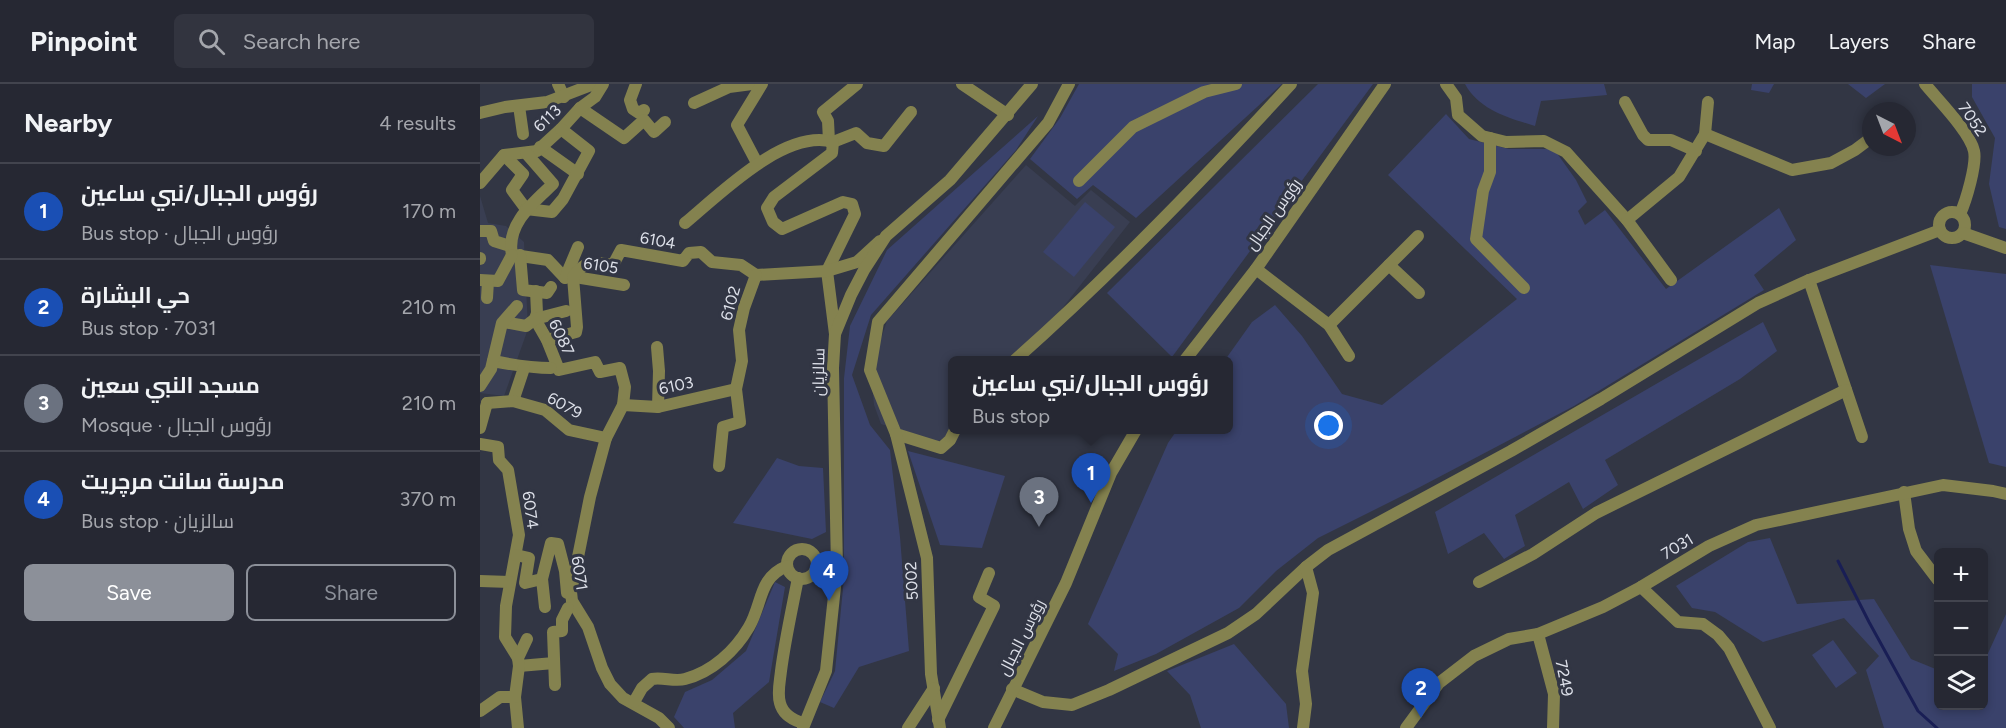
<!DOCTYPE html>
<meta charset="utf-8">
<style>
:root{--surface:#262833;--page:#32343f;--text:#f1f3f6;--muted:#a4a6ac;--line:#42444e;--accent:#8c9099}
body{margin:0;font-family:Figtree,Cairo,sans-serif;background:var(--page);color:var(--text)}
.controls{position:absolute;right:18px;bottom:18px;display:grid;overflow:hidden;border-radius:9px;box-shadow:0 3px 9px #0003}
.controls button{width:54px;height:54px;display:grid;place-items:center;padding:0;border:0;border-bottom:2px solid var(--line);background:var(--surface);color:var(--text);font:30px sans-serif}
.compass{position:absolute;left:1382px;top:18px;width:54px;height:54px;border-radius:50%;background:var(--surface);box-shadow:0 3px 9px #0003;rotate:138deg}
.you{position:absolute;left:849px;top:342px;width:21px;height:21px;margin:-15px;border:4px solid #fff;border-radius:50%;background:#1a73e8;box-shadow:0 0 0 9px #1a73e833}
.badge{display:grid;place-items:center;width:39px;height:39px;border-radius:50%;background:var(--accent);color:#fff;font-size:20px;font-weight:700}
.pin{position:absolute;translate:-50% -50px;filter:drop-shadow(0 2px 3px #0008)}
.pin::after{content:'';position:absolute;top:32px;width:21px;height:18px;background:inherit;clip-path:polygon(0 0,100% 0,50% 100%)}
.popup{position:absolute;left:468px;top:272px;width:285px;height:78px;box-sizing:border-box;display:grid;place-content:center;border-radius:9px;background:var(--surface);filter:drop-shadow(0 2px 4px #0005);font-size:20px;white-space:nowrap;color:var(--muted)}
.popup b{font-size:22px;color:var(--text)}
.popup::after{content:'';position:absolute;left:50%;top:100%;margin-left:-12px;border:12px solid transparent;border-top-color:var(--surface)}
.list{margin:0;padding:0;list-style:none}
h2{display:flex;justify-content:space-between;align-items:center;height:78px;margin:0;padding:0 24px;font-size:26px}
h2 small{font-size:20px;font-weight:400;color:var(--muted)}
.list li{display:grid;grid-template-columns:39px 1fr auto;gap:18px;align-items:center;box-sizing:border-box;height:96px;padding:0 24px;border-top:2px solid var(--line)}
.list b{display:block;font-size:22px;white-space:nowrap}
.list p{margin:0;font-size:20px;white-space:nowrap;color:var(--muted)}
.list em{font-size:20px;font-style:normal;color:var(--muted)}
.actions{display:flex;gap:12px;padding:18px 24px}
.actions a{flex:1;padding:14px 0;border:2px solid var(--accent);border-radius:9px;text-align:center;font-size:21px;color:var(--accent)}
.actions .main{background:var(--accent);color:#fff}
.icon{flex:none;width:33px;height:33px;fill:none;stroke:currentColor;stroke-width:2;stroke-linecap:round;stroke-linejoin:round}
.map{position:relative;flex:none;width:1526px;height:644px;overflow:hidden}
header{display:flex;align-items:center;gap:36px;box-sizing:border-box;height:84px;padding:0 30px;background:var(--surface);border-bottom:2px solid var(--line)}
header strong{font-size:28px}
nav{display:flex;gap:33px;margin-inline-start:auto;font-size:21px}
.search{width:420px;height:54px;background:var(--page);display:flex;align-items:center;gap:15px;box-sizing:border-box;padding:0 21px;border-radius:9px;color:var(--muted);font-size:22px}
main{display:flex}
aside{flex:1;background:var(--surface)}
.map>svg:first-child{display:block}
.built{fill:#393e52}
.green{fill:#3a426b}
.lines{fill:none;stroke-linecap:round;stroke-linejoin:round}
.stream{stroke:#191e55;stroke-width:3}
.minor{stroke:#84824f;stroke-width:12}
.tertiary{stroke:#84824f;stroke-width:12}
.labels{text-anchor:middle;stroke-width:6;stroke-linejoin:round;paint-order:stroke}
.street-label{font-size:16px;fill:#dee1ea;stroke:#323644}
</style>
<header>
<strong>Pinpoint</strong>
<div class="search"><svg class="icon" aria-label="search" viewBox="0 0 24 24"><circle cx="10" cy="10" r="6"/><path d="M15 15l6 6"/></svg>Search here</div>
<nav><a>Map</a><a>Layers</a><a>Share</a></nav>
</header>
<main>
<aside>
<h2>Nearby<small>4 results</small></h2>
<ul class="list">
<li><span class="badge" style="background:#1a4fb4">1</span><div><b>رؤوس الجبال/نبي ساعين</b><p>Bus stop · رؤوس الجبال</p></div><em>170 m</em></li>
<li><span class="badge" style="background:#1a4fb4">2</span><div><b>حي البشارة</b><p>Bus stop · 7031</p></div><em>210 m</em></li>
<li><span class="badge" style="background:#6b7280">3</span><div><b>مسجد النبي سعين</b><p>Mosque · رؤوس الجبال</p></div><em>210 m</em></li>
<li><span class="badge" style="background:#1a4fb4">4</span><div><b>مدرسة سانت مرچريت</b><p>Bus stop · سالزيان</p></div><em>370 m</em></li>
</ul>
<div class="actions"><a class="main">Save</a><a>Share</a></div>
</aside>
<div class="map">
<svg width="1526" height="644" viewBox="0 0 1526 644">
<rect width="100%" height="100%" fill="#323644"/>
<!-- built -->
<g class="built">
<path d="M546,81L595,122L611,106L650,138L577,231L526,276H473V337L466,352L458,358L401,340L394,321L392,299L397,267L407,237Z"/>
<path d="M0,112L8,139L26,142L44,158L48,245L24,312L0,309Z"/>
</g>
<!-- green -->
<g class="green">
<path d="M599,0H802L656,134L613,101L597,115L550,75L580,34Z"/>
<path d="M838,0H893L692,273L627,209Z"/>
<path d="M985,0H1124L1127,11L1061,17L1055,42C1029,34 999,26 985,0Z"/>
<path d="M1272,0H1294L1289,9L1271,6Z"/>
<path d="M1368,0H1405L1386,14Z"/>
<path d="M1492,0H1526V145L1519,143L1509,100L1515,54L1492,13Z"/>
<path d="M966,30L989,55L1029,65H1074L1096,96L1107,118L1098,127L1105,141L1125,126L1186,205L1299,124L1316,156L1274,191L1284,206L1094,322L940,403L838,454L796,487L759,524L676,570L634,587L638,570L608,540L688,359L697,346H749V276H745L772,238L795,221L822,252L862,310L902,321L1037,215L908,91Z"/>
<path d="M558,32L536,66L391,231L372,291L390,341L410,366L420,453L429,567L379,583L354,624L340,618L355,587L364,494V294L370,242L407,166Z"/>
<path d="M605,118L635,143L594,193L563,168Z"/>
<path d="M1450,181L1526,190V383L1509,379Z"/>
<path d="M1283,238L1297,267L1260,295L1125,376L1138,401L1103,425L1089,398L1035,431L1045,462L1024,475L1004,449L968,470L955,428Z"/>
<path d="M428,367L525,392L502,464L460,461Z"/>
<path d="M297,374L319,382L343,384L346,448L332,455L253,439Z"/>
<path d="M1290,454L1317,520L1394,515L1431,575L1458,586V622H1504V578L1526,530V644H1404L1386,586L1399,572L1364,534L1283,558L1235,528L1212,524L1196,502L1268,458Z"/>
<path d="M295,498L305,503L289,598L253,629L255,644H204L194,633L205,608L232,596L266,567Z"/>
<path d="M1353,556L1377,589L1356,604L1332,571Z"/>
<path d="M754,560L806,620L809,644H721L710,611L687,587Z"/>
</g>
<g class="lines">
<!-- stream -->
<path class="stream" d="M1358,477L1389,538L1438,627L1457,644"/>
<!-- minor -->
<g class="minor">
<path d="M78,0L84,13"/>
<path d="M156,0L150,16L153,25L159,29L164,26"/>
<path d="M482,0L528,31"/>
<path d="M966,0L976,14L978,31L1002,52L1026,58L1064,57L1086,68L1147,136L1191,196"/>
<path d="M1445,0C1458,16 1490,48 1494,67C1497,80 1486,117 1480,130"/>
<path d="M1145,18L1163,51L1168,56H1191L1216,67"/>
<path d="M214,19L249,3L272,0"/>
<path d="M39,22L43,50"/>
<path d="M100,24L144,54L164,36L174,48L185,38"/>
<path d="M0,29L25,23L67,18L114,0"/>
<path d="M1225,50L1312,86L1351,79L1375,66L1391,54"/>
<path d="M1010,54V88L1003,107L996,155L1044,204"/>
<path d="M349,57L348,37L343,28L377,0"/>
<path d="M353,58L376,49L387,59L404,62L431,28"/>
<path d="M60,63L98,90"/>
<path d="M24,71L43,90L32,106L46,125"/>
<path d="M277,79L257,41L282,0"/>
<path d="M599,97L653,43L724,8L756,0"/>
<path d="M0,99L24,71L57,67L81,45L100,24L115,13L123,0"/>
<path d="M46,125L72,128L83,115L109,67L81,45"/>
<circle cx="1472" cy="141" r="13"/>
<path d="M1147,136L1199,93L1225,50L1228,18"/>
<path d="M205,139C239,111 305,44 353,58L352,69L294,113L287,124L293,138L302,145L363,118L372,120L375,130L347,187L355,250"/>
<path d="M0,147H11L14,157L30,162"/>
<path d="M1483,149L1526,164"/>
<path d="M32,171C26,140 53,119 73,100L46,69"/>
<path d="M34,171L68,176L85,194"/>
<path d="M40,171L43,206L67,209L71,203"/>
<path d="M0,174V175"/>
<path d="M909,181L939,209"/>
<path d="M776,185L849,241L869,272"/>
<path d="M276,191L347,187L377,178L400,157"/>
<path d="M86,193L89,192L144,201"/>
<path d="M85,194L98,163"/>
<path d="M0,196L18,197L32,171"/>
<path d="M1329,196L1382,353"/>
<path d="M56,207L57,229L55,235L67,256L79,286L115,278L120,288L140,284L145,303L143,321L126,354"/>
<path d="M7,214L8,197"/>
<path d="M24,238L46,242L55,235L86,227"/>
<path d="M849,241L938,152"/>
<path d="M67,256L96,248L97,243L93,193C106,175 113,178 133,181L141,166L203,177L209,169L221,168L232,178L261,181L276,191"/>
<path d="M177,263L179,287L178,323"/>
<path d="M535,276C632,190 723,96 811,0"/>
<path d="M13,277C33,281 51,284 71,284"/>
<path d="M0,302L11,285L22,239L37,222"/>
<path d="M33,317L44,284"/>
<path d="M7,319L33,317L65,326L89,346L126,354L110,413L91,508L92,517L108,543L122,584L130,600L143,614L179,634L189,644"/>
<path d="M143,321L178,323L256,305"/>
<path d="M0,344L7,319"/>
<path d="M475,346L470,356L461,364L416,350L390,286L398,238L568,39L589,0"/>
<path d="M416,350L447,474L451,590L460,644"/>
<path d="M0,360L18,363L19,376L28,386L39,451L26,522L25,553L38,574"/>
<path d="M239,382L243,343L260,338L256,305L262,277L259,246L264,224L276,191"/>
<path d="M1424,408L1429,445L1436,467L1458,496"/>
<circle cx="322" cy="480" r="15"/>
<path d="M36,471L49,474L45,499L62,495"/>
<path d="M318,494C312,525 305,556 301,587C300,597 297,609 300,619C303,631 313,636 323,639"/>
<path d="M0,497L30,498"/>
<path d="M999,498L1053,470L1116,429L1366,306"/>
<path d="M1161,503L1198,538L1223,540L1238,551L1249,564L1290,644"/>
<path d="M65,523L62,495L71,459L78,460L85,487L87,509"/>
<path d="M1058,550L1074,610L1073,644"/>
<path d="M39,582L74,579"/>
<path d="M75,601L73,548L82,547V536L88,524"/>
<path d="M532,605L563,618L592,621L629,606L748,549L776,530L826,483L848,466L1031,367L1121,315L1278,219L1329,196L1460,146"/>
<path d="M35,613L38,644"/>
<path d="M154,618L162,604L172,595C183,593 195,598 205,595C232,588 255,567 269,543C283,519 278,494 307,482"/>
<path d="M0,627L20,613H35L39,582L38,574L47,555"/>
<path d="M458,636L514,522L499,513L509,489"/>
<path d="M428,644L454,604"/>
<path d="M823,644L826,620L822,587L833,509L826,483"/>
<path d="M926,644L959,599L994,572L1029,555L1058,550L1123,523L1161,503L1229,462L1276,441L1463,401L1513,407L1526,410"/>
</g>
<!-- tertiary -->
<g class="tertiary">
<path d="M705,276L776,185L905,0"/>
<path d="M323,644L346,587L357,484L353,284L355,250L371,211L384,186L406,152L470,96L552,0"/>
<path d="M514,644L586,499L631,389L656,346"/>
</g>
</g>
<g class="labels">
<!-- street labels -->
<g class="street-label">
<text transform="translate(67 34) rotate(-44)" y="6">6113</text>
<text transform="translate(1493 35) rotate(55)" y="6">7052</text>
<text transform="translate(793 130) rotate(-55)" y="6">رؤوس الجبال</text>
<text transform="translate(178 156) rotate(10)" y="6">6104</text>
<text transform="translate(121 181) rotate(9)" y="6">6105</text>
<text transform="translate(250 219) rotate(-74)" y="6">6102</text>
<text transform="translate(82 253) rotate(65)" y="6">6087</text>
<text transform="translate(338 288) rotate(-89)" y="6">سالزيان</text>
<text transform="translate(196 301) rotate(-12)" y="6">6103</text>
<text transform="translate(85 321) rotate(29)" y="6">6079</text>
<text transform="translate(51 426) rotate(82)" y="6">6074</text>
<text transform="translate(1197 462) rotate(-31)" y="6">7031</text>
<text transform="translate(100 489) rotate(81)" y="6">6071</text>
<text transform="translate(431 497) rotate(-93)" y="6">5002</text>
<text transform="translate(541 553) rotate(-63)" y="6">رؤوس الجبال</text>
<text transform="translate(1085 594) rotate(79)" y="6">7249</text>
</g>
</g>
</svg>
<div class="controls">
<button>+</button>
<button>−</button>
<button><svg class="icon" aria-label="layers" viewBox="0 0 24 24"><path d="M12 4l9 5-9 5-9-5zM3 14l9 5 9-5"/></svg></button>
</div>
<svg class="compass" viewBox="-18 -18 36 36"><path d="M0-13l5 13h-10z" fill="#e53935"/><path d="M0 13l5-13h-10z" fill="#a4a6ac"/></svg>
<div class="you"></div>
<div class="pin badge" style="left:611px;top:419px;background:#1a4fb4">1</div>
<div class="popup"><b>رؤوس الجبال/نبي ساعين</b>Bus stop</div>
<div class="pin badge" style="left:941px;top:634px;background:#1a4fb4">2</div>
<div class="pin badge" style="left:559px;top:443px;background:#6b7280">3</div>
<div class="pin badge" style="left:349px;top:517px;background:#1a4fb4">4</div>
</div>
</main>
